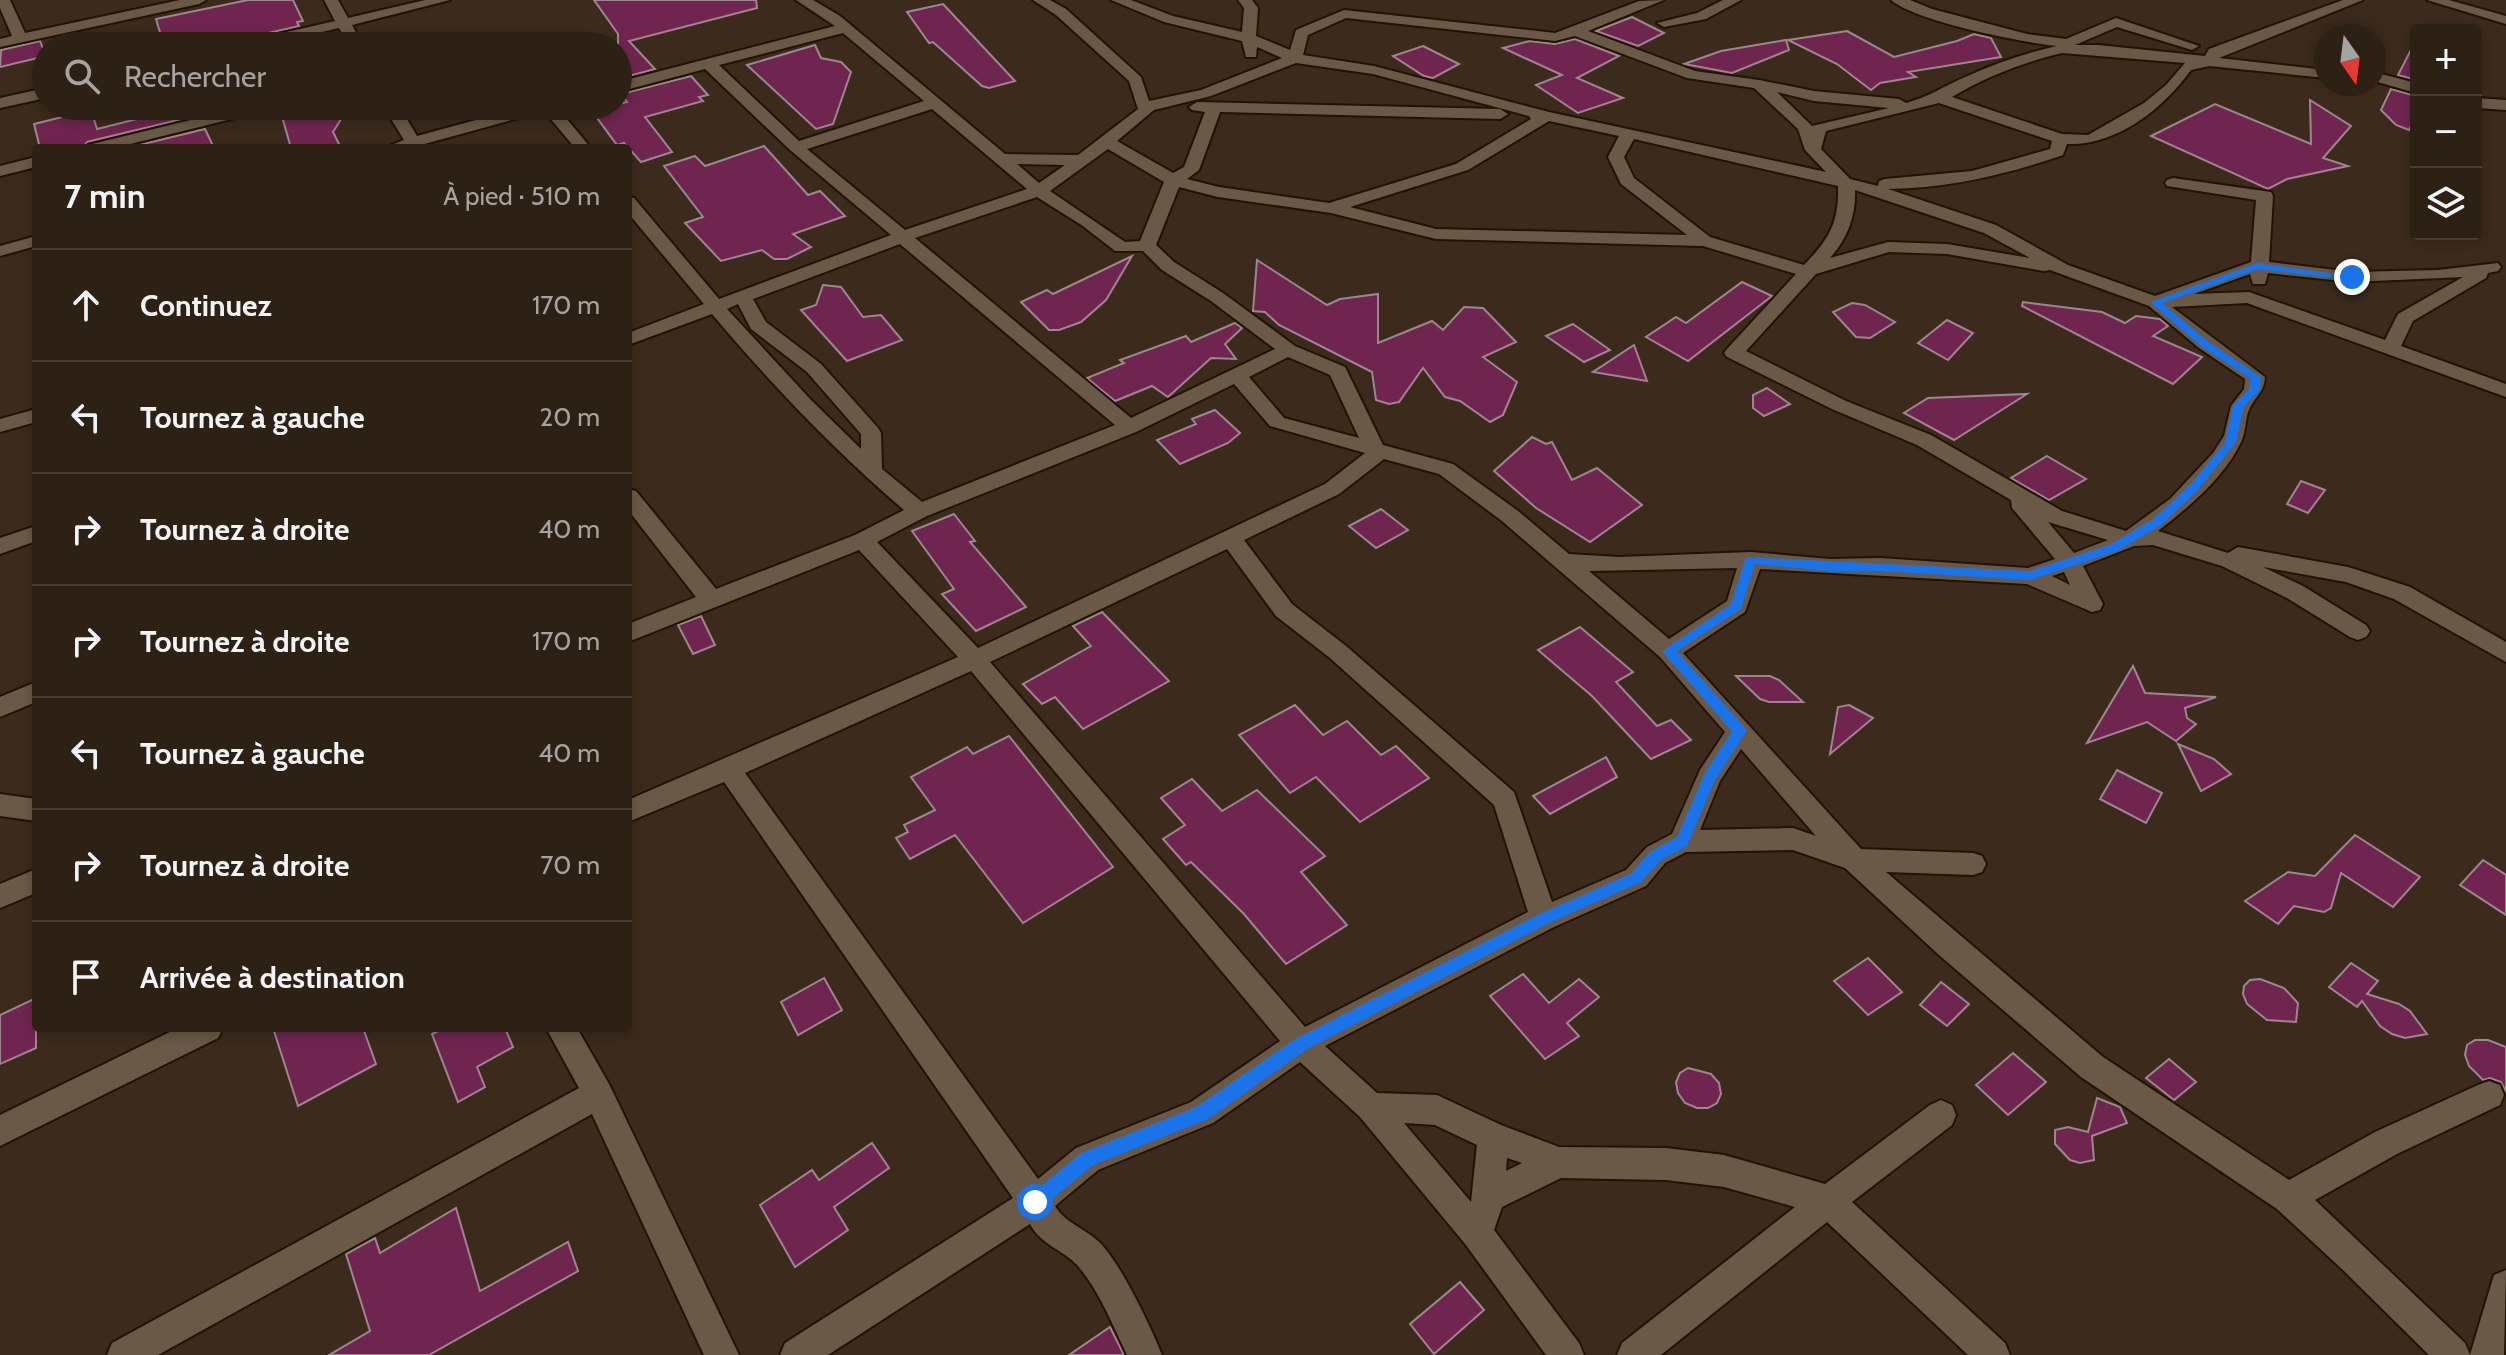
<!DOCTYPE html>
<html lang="fr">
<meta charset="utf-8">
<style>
:root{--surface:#2d2015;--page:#35281e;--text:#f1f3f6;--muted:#a7a3a0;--line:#483e34}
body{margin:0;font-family:Cabin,sans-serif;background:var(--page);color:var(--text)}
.controls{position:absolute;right:24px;top:24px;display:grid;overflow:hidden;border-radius:8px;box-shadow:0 4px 12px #0003}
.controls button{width:72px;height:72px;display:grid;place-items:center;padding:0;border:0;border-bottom:2px solid var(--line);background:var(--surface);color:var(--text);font:40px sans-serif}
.compass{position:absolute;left:2314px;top:24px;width:72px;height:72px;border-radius:50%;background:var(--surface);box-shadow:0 4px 12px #0003;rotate:166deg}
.stop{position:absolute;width:24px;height:24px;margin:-18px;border:6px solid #1a73e8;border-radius:50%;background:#fff}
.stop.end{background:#1a73e8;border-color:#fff;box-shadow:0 2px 8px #0008}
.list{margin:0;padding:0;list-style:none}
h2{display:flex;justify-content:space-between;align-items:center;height:104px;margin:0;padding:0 32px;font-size:34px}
h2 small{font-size:26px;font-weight:400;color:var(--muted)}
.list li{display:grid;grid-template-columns:52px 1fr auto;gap:24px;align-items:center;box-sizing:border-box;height:112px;padding:0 32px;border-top:2px solid var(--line)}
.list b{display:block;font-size:30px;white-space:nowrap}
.list em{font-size:26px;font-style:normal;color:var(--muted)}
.icon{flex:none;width:44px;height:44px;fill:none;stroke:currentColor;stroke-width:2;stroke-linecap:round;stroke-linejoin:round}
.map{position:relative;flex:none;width:2506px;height:1355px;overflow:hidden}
.search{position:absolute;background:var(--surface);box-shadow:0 4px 12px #0003;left:32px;top:32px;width:600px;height:88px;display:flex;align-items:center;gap:20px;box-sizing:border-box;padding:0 28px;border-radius:44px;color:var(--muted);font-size:30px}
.panel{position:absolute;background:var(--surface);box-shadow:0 4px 12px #0003;left:32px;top:144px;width:600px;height:888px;border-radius:8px}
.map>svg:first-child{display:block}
.building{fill:#702551;stroke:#9e8591;stroke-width:2}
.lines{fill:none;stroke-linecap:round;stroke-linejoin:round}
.street-casing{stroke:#221305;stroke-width:4}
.street{fill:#6b5948;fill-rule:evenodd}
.route{fill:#1a73e8}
</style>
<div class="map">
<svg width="2506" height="1355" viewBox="0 0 2506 1355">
<rect width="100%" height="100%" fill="#3c2b1c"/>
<!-- building -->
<g class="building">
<path d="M248,0H293L303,21L297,22L299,26L238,40L234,46H164L156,19Z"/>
<path d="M594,0H756L757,8L629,41L655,69L618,79V34Z"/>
<path d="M943,4L1015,81L989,88L982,86L933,42L929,43L907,12Z"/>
<path d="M1632,17L1664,33L1638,46L1596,31Z"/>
<path d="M1847,31L1894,57L1957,41L1974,34L1991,38L2001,57L1908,72L1916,77L1880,83L1871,90L1837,64L1788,40Z"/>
<path d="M1575,39L1619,56L1577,78L1623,98L1578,113L1536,85L1562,75L1503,48L1530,41L1555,44Z"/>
<path d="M1786,40L1789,50L1732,73L1684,64L1721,51Z"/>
<path d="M2416,40V80L2398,75Z"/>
<path d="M40,41L46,56L0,67L1,50Z"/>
<path d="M815,45L821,58L841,62L851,72L833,124L816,129L747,65Z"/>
<path d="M1423,46L1459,64L1433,78L1424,76L1393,56Z"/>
<path d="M691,76L708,95L699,97L703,101L645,117L672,152L641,162L624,143L617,145L592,111L627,102L621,94Z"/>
<path d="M2391,89L2416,96V116L2409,130L2396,125L2381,110Z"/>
<path d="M2310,100L2351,126L2323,158L2348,166L2287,179L2268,189L2151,136L2215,104L2311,144Z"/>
<path d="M189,106H195L199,115L87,142L83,148H40L34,124L91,110L97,129Z"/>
<path d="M279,106H321L323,112L345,113L333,132L341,148H291Z"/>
<path d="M205,129L214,148H127Z"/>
<path d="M764,146L808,195L820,191L845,216L793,234L811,247L787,259H774L762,250L721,261L685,223L703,217L664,166L695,156L705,166Z"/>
<path d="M1132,256L1106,300L1081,322L1059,330H1049L1021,302L1047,290L1053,294Z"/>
<path d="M1257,260L1327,305L1340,299L1378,294V343L1432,321L1443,330L1464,307L1483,308L1516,342L1483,357L1517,382L1503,415L1490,422L1460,401L1445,397L1423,368L1399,402L1389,404L1376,400L1372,372L1279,325L1265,312L1253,311Z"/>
<path d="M1742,282L1772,296L1688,361L1646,337L1676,317L1686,323Z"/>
<path d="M823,285L841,287L863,317L881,315L902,340L847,361L801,310L816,305Z"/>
<path d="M2023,302L2102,312L2125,323L2136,316L2160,319L2168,326L2153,336L2202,357L2173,384L2022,306Z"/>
<path d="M1852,303L1865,305L1895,322L1870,338L1856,337L1833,312Z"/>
<path d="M1947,320L1973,333L1948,360L1918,343Z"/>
<path d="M1235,323L1242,328L1225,344L1236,359L1211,358L1168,397L1152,386L1115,401L1087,378L1124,363L1120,360L1186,336L1191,342Z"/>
<path d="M1573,324L1610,350L1584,362L1546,336Z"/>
<path d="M1634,345L1647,381L1593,372Z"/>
<path d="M1767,388L1790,404L1764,416L1753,408V395Z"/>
<path d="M2027,394L1954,440L1904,413L1928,398Z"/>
<path d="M1215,410L1240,433L1228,443L1180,464L1157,440L1196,424L1192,419Z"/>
<path d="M1532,437L1546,444L1552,442L1572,480L1597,468L1642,505L1590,542L1536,508L1494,471Z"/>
<path d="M2047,456L2086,479L2049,500L2011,478Z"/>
<path d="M2301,481L2325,490L2308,513L2287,504Z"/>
<path d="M1381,509L1408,530L1376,548L1349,526Z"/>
<path d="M954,514L975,541L970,542L1026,607L976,631L942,594L954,589L912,531Z"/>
<path d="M1102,612L1169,681L1083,729L1055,697L1042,704L1023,684L1091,646L1073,626Z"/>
<path d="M701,616L715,645L693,654L678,625Z"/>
<path d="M1580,627L1633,672L1616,682L1657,726L1671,720L1691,740L1651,759L1592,696L1538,650Z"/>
<path d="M2133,666L2145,693L2216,697L2185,708L2187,718L2196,724L2176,741L2147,722L2087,743Z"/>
<path d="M1736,676H1770L1779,680L1803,702H1769L1760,699Z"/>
<path d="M1295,705L1323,735L1347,721L1381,755L1396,746L1429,778L1360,822L1316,777L1290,793L1239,735Z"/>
<path d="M1849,705L1873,718L1830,754L1838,707Z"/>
<path d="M1009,736L1113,867L1023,923L955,835L910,859L896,838L908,832L904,825L935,810L911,777L967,747L973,754Z"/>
<path d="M2178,744L2214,759L2231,774L2201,791Z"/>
<path d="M1606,757L1617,777L1550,814L1533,796Z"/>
<path d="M2117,770L2162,793L2146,823L2100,799Z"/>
<path d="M1192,779L1222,811L1257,790L1325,856L1301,872L1347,925L1286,964L1244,914L1191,862L1186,865L1163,839L1185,825L1161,798Z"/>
<path d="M2355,835L2420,877L2393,907L2341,873L2331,908L2324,912L2294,906L2278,924L2245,901L2288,872L2315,876Z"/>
<path d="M2483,860L2506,875V915L2460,885Z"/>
<path d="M1868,958L1902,992L1868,1015L1834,981Z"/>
<path d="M2351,963L2378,981L2367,994L2399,1004L2410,1011L2427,1034L2405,1038L2392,1034L2380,1026L2362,1001L2357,1007L2329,987Z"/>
<path d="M1523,974L1549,1003L1579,979L1599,997L1567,1023L1579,1036L1545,1059L1490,996Z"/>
<path d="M824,978L842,1010L798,1035L781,1002Z"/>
<path d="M2260,979L2284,988L2298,1003L2296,1022L2267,1020L2247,1004L2243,994L2244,986L2250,980Z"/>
<path d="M1941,982L1969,1004L1947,1026L1920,1005Z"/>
<path d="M36,998V1048L0,1064V1015Z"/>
<path d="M273,1028H363L376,1064L298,1106Z"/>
<path d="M444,1028H505L513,1047L477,1067L485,1087L458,1102L432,1034Z"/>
<path d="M2475,1040H2488L2506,1047V1092L2501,1082L2490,1078L2483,1080L2469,1066L2465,1055L2467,1045Z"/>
<path d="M2013,1053L2046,1082L2008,1115L1976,1085Z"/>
<path d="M2169,1059L2196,1082L2174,1100L2146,1078Z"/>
<path d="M1688,1068L1711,1074L1719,1083L1721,1094L1717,1103L1708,1108H1697L1685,1103L1678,1093L1676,1082L1680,1073Z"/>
<path d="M2097,1098L2120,1107L2127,1123L2092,1136L2094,1160L2080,1163L2070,1160L2055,1144V1130L2068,1127L2088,1132Z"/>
<path d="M872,1143L889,1168L834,1207L848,1230L795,1267L760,1205L812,1170L819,1180Z"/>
<path d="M456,1208L480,1291L568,1242L578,1271L429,1355H329L370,1331L346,1254L375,1238L380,1253Z"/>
<path d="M1460,1282L1484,1310L1434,1354L1410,1324Z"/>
<path d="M1110,1327L1124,1355H1069Z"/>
</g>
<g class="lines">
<!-- street casing -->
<g class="street-casing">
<g id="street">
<path d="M0,0H10L25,33L180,0H206L199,4L0,47V39L12,36L0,8Z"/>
<path d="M324,0H338L348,18L425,0H450L352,25L363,46H349L339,28L263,46H237L239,43L335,21Z"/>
<path d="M796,0H813L840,16L1005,154L1078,155L1138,109L1129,81L1056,15L1033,0H1050L1066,9L1141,77L1149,101L1201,90L1282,58L1257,47L1256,57H1246L1242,41L1164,22L1111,0H1131L1173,16L1242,32L1244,8L1238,0H1252L1258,8L1256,36L1290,50L1296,30L1344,10L1555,33L1639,1L1664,0L1588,31L1695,71L1759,80L1814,91L1899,99L1906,103C1931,96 1940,88 1963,78C1993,64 2025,53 2057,46C2021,42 1917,22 1891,0H1910L1932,9L2027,34L2066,39L2116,18L2199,46L2192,50L2117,27L2075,45H2098L2205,56L2209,49L2343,0H2363L2219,58L2326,70V78L2209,66L2191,70C2163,109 2116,146 2067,144L2063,155C2005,175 1949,188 1888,189L1996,225L2068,265L2155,296L2251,262L2256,200L2167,186L2165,183L2167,180L2173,178L2271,192L2273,196L2269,262L2352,272L2438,270L2498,263L2501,267L2498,271L2488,273L2486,278L2413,321L2401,346L2506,384V397L2247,303L2172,307L2265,377C2264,393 2255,396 2249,410C2245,419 2246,430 2242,440C2226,476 2189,507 2158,531L2228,553L2238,547L2348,567L2410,587L2506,642V662L2394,599L2346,582L2263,567L2303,586L2366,625L2370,631L2366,637L2358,640L2350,637L2287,598L2222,566L2153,545L2134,546L2083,566L2103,604L2100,610L2092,612L2027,584L1760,569L1745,612L1683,653L1861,849L1973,853L1982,856L1986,864L1982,872L1973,875L1886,872L2103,1057L2289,1180L2375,1132L2478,1085L2489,1081L2500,1085L2504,1095L2500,1105L2397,1154L2315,1200L2465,1343L2470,1355L2494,1275L2506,1270L2504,1355H2429L2343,1270L2277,1209L2081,1077L1939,955L1845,868L1793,850L1686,852L1665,863L1646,886L1554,927L1325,1046L1377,1093L1437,1095L1501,1125L1559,1147L1666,1148L1724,1155L1825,1184L1930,1105L1941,1100L1952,1105L1956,1115L1952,1125L1852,1202L2005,1343L2010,1355H1968L1827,1222L1661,1355H1617L1622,1343L1795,1207L1724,1187L1666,1180L1561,1178L1502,1207L1494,1230L1579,1343L1584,1355H1546L1466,1245L1360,1117L1300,1062L1213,1123L1098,1170L1055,1206C1065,1223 1084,1228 1098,1241C1119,1260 1151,1327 1162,1355H1127C1113,1326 1099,1290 1077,1265C1062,1249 1041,1245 1030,1224L828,1355H780L785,1343L1013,1198L724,782L628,822V800L958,657L859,550L628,642V624L696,597L628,510V489L636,491L716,589L855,535L904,510C835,451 771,384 712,314L628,345V333L704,304L628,213V197L634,198L719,299L891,235L790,150L705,69L618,92V82L835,26ZM1346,18L1555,41L1575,36L1687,78L1754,88L1798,129L1805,150L1826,172L1549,112L1374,66L1303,55L1308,35ZM843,33L924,101L799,141L719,65ZM2062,53L2185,63L2166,85L2144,103L2088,135L2062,134L1952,97C1985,77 2024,62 2062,53ZM1296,63L1373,74L1529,116L1531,119L1456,164L1329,203L1219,187L1187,179L1199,170L1220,112L1500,119L1508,114L1500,109L1197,102L1189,107L1192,110L1205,112L1184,167L1173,173L1117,141L1154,110L1211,96ZM1777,92L1814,101L1889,108L1812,126ZM1939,103L2052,141L2050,149L1972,171L1885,179L1879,181L1878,186L1850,179L1821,149L1826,131ZM932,109L1027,189L905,230L807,149ZM1549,121L1619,136L1608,157L1621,184L1687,235L1436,229L1350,207L1468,170ZM1634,139L1838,186C1839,223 1829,239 1804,265L1710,237L1634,178L1624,157ZM1108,149L1164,182L1140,241L1125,242L1050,191ZM1017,164L1065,165L1039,183ZM1179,187L1218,197L1331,213L1436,239L1703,246L1796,274L1727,349L1724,353L1727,357L1832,409L1917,445L2011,500L2012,508L2055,559L2028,568L1880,558L1830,559L1751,552L1619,557L1569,554L1518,511L1453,464L1383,445L1345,367L1295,346L1223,293L1174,262L1156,245ZM1855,190L1984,233L2030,258L1947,244L1888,242L1830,258C1847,239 1856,217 1855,190ZM1037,197L1083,226L1115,251H1143L1162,270L1211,301L1275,349L1131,418L915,238ZM900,244L1115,425L922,502L887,473L882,469L881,433L878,428L821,364L766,322L753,299ZM1889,252L1947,254L2044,271L2050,270L2149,306L2199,348L2245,379L2244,389L2231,406L2224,436L2213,453L2170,499L2126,531L2062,511L1931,435L1846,401L1746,351L1816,274ZM2268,273L2352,282L2463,277L2398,314L2385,340L2249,292L2194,294L2250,274L2253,284H2265ZM738,304L751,329L807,372L861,434V449L810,399L727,309ZM1288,357L1330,375L1359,438L1284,418L1249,377ZM1234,384L1270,426L1365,453L1325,484L978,648L877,542L927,516L1136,432ZM1384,459L1439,474L1502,521L1660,657L1725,732L1700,770L1672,834L1647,847L1626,870L1552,902L1514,792L1346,646L1292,604L1244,540L1339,494ZM2048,522L2108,540L2074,553ZM1227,549L1276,616L1330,658L1494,805L1528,912L1305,1027L990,662ZM1737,568L1727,601L1669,639L1589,571ZM2064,572L2070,585L2052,576ZM971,671L1280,1041L1191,1102L1076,1148L1038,1179L745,773ZM1741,749L1816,836L1793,828L1700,830L1720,781ZM1404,1123L1435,1125L1477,1145L1471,1202ZM1507,1158L1522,1163L1506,1171Z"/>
<path d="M1723,0H1741L1706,19L1664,27L1657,23L1697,13Z"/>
<path d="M2427,0H2449L2506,16V24Z"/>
<path d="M2374,72L2416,83V93L2374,81Z"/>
<path d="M46,88V98L0,108V98Z"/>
<path d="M2476,98L2506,100V110L2476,108Z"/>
<path d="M248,106H275L272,109L114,148H86L88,145Z"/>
<path d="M383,106H399L417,136L527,106H556L591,148H575L544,111L410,148H384L404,140Z"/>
<path d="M36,157V167L0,176V166Z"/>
<path d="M36,236V246L0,256V246Z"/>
<path d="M36,409V422L0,432V419Z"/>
<path d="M36,526V541L0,554V538Z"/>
<path d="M36,682V702L0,717V697Z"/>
<path d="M0,794L36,799V821L0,816Z"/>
<path d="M36,869V893L0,908V884Z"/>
<path d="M178,1028H223L218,1038L0,1146V1115Z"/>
<path d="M546,1028H577L609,1084L739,1355H704L592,1114L158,1355H107L112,1343L579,1088Z"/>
</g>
</g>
<!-- street -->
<use href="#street" class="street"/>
</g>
<!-- route -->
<path class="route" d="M2257,263L2357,277L2352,280L2258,269L2162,303L2209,342L2261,377L2260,390L2244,406L2236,442L2198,490L2161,525L2117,551L2030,580L1880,571H1830L1755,564L1741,609L1677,651L1747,730L1715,780L1687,846L1661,860L1641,882L1549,923L1307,1049L1208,1119L1093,1165L1041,1208L1035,1211L1029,1208L1026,1202L1029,1196L1081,1153L1196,1107L1295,1039L1539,914L1630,874L1651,851L1677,837L1705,773L1732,731L1662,651L1731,604L1746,557L2029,571L2109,545L2153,519L2190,485L2225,442L2233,405L2249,389L2250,378L2202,347L2150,302Z"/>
</svg>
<div class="controls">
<button>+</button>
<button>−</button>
<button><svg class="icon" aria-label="layers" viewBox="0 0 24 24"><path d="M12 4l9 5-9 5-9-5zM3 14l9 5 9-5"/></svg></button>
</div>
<svg class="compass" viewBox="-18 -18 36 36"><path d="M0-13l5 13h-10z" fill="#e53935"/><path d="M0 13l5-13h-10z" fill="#a7a3a0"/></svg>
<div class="stop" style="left:1035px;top:1202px"></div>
<div class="stop end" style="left:2352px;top:277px"></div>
<div class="search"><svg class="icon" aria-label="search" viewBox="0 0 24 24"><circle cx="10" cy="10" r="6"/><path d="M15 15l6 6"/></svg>Rechercher</div>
<section class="panel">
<h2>7 min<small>À pied · 510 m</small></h2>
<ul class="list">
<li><svg class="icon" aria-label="ahead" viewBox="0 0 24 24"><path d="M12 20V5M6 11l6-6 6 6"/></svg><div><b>Continuez</b></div><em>170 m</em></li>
<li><svg class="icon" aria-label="left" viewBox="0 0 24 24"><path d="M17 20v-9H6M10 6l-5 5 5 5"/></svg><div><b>Tournez à gauche</b></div><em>20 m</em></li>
<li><svg class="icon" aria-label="right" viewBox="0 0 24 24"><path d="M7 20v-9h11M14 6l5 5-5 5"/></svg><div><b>Tournez à droite</b></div><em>40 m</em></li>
<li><svg class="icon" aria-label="right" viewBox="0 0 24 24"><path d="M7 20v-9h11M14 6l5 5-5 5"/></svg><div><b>Tournez à droite</b></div><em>170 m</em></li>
<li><svg class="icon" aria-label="left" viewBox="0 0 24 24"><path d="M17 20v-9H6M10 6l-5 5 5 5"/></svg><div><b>Tournez à gauche</b></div><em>40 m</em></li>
<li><svg class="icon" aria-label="right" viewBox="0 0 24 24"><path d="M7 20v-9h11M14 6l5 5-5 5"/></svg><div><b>Tournez à droite</b></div><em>70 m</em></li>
<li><svg class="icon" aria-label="arrive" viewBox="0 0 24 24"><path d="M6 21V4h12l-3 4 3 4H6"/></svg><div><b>Arrivée à destination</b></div></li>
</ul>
</section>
</div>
